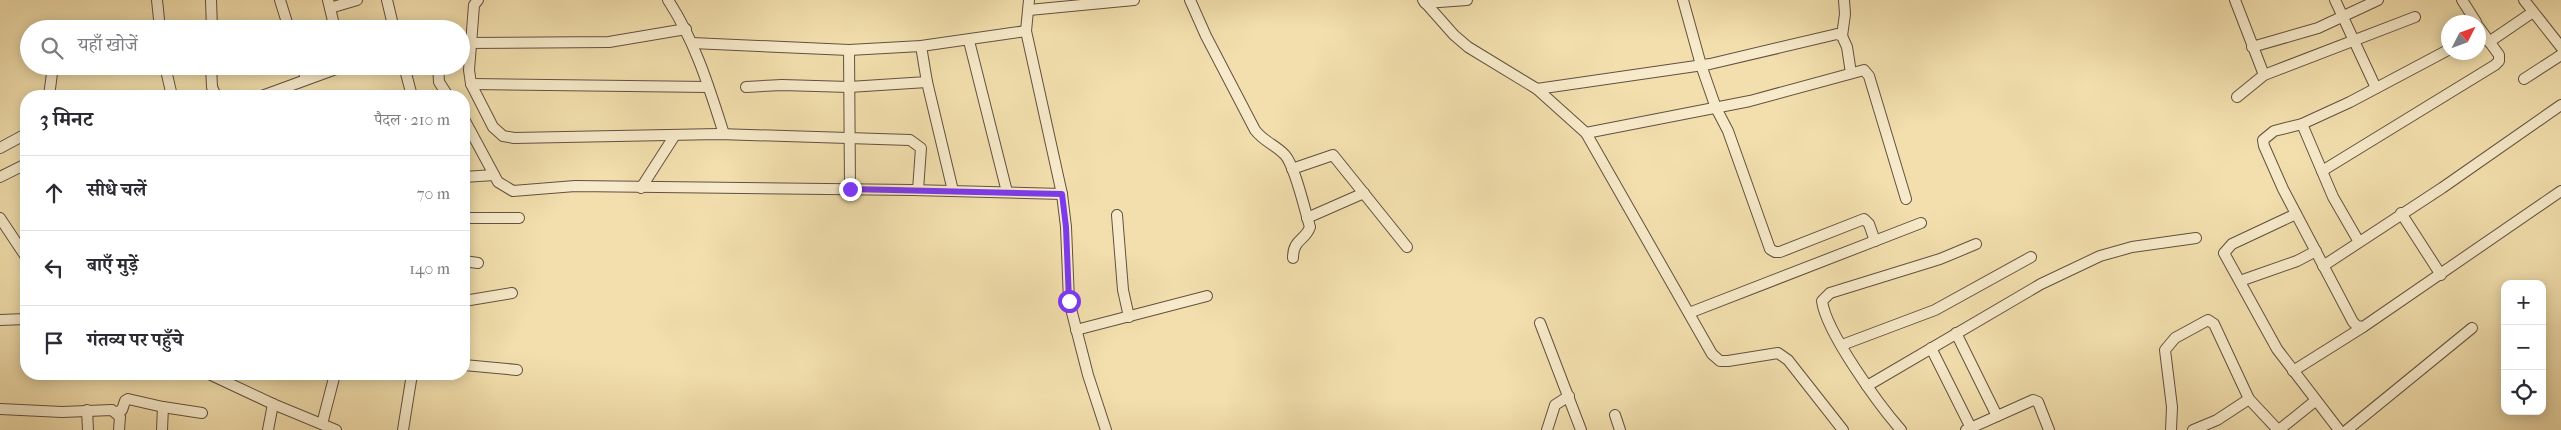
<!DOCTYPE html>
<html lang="hi">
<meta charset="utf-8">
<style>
:root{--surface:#fff;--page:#f2f2f3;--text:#2b2b33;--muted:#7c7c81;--line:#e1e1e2}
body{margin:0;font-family:"IM FELL French Canon","Noto Serif Devanagari",serif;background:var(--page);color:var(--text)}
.controls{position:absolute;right:15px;bottom:15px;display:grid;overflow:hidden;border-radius:10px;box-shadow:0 2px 12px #0003}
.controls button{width:45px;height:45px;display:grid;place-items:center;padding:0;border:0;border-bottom:1px solid var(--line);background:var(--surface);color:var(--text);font:25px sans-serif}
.compass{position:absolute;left:2441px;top:15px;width:45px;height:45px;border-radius:50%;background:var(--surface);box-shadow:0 2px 12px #0003;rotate:48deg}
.stop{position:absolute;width:15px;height:15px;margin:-11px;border:4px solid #7c3aed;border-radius:50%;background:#fff}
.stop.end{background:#7c3aed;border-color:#fff;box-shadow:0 1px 5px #0008}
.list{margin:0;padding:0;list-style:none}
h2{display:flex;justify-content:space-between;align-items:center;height:65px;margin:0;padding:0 20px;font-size:21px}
h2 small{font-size:16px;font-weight:400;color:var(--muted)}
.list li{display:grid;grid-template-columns:32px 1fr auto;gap:15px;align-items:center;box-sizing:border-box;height:75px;padding:0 20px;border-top:1px solid var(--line)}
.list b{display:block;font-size:19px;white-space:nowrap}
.list em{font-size:16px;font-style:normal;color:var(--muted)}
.icon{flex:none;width:28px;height:28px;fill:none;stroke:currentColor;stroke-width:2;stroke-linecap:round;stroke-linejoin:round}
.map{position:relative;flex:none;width:2561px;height:430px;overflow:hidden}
.search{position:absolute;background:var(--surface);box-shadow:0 2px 12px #0003;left:20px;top:20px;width:450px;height:55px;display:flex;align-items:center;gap:12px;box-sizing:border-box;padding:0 18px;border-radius:28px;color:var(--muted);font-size:19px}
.panel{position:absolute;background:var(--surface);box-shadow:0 2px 12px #0003;left:20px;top:90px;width:450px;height:290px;border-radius:20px}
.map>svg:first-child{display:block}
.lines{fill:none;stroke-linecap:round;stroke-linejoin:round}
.minor-casing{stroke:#625140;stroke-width:12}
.minor{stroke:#f7eaca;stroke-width:10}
.route{stroke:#7c3aed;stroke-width:6}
</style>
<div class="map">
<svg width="2561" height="430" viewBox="0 0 2561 430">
<rect width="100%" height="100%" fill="#f2dfad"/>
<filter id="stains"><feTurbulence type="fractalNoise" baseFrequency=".004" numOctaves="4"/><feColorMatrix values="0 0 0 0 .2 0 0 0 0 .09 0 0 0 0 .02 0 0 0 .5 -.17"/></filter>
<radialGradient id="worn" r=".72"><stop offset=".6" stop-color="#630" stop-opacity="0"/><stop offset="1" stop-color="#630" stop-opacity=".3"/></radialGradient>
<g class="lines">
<!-- minor casing -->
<g class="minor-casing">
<g id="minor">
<path d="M157,0L160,29"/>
<path d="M211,0L212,29"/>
<path d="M280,0L289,29"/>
<path d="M328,0L335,29"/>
<path d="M387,0L394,29"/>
<path d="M478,0L474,5L469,70L471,84L493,127L503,136L514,138L719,134L910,140L921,148L918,190"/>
<path d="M668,0C695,41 709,87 724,134"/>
<path d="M1029,0L1026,31L1062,194L1066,227L1069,301L1088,375L1106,430"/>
<path d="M1190,0L1206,36L1255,130C1264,142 1276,145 1285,155C1295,166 1305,211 1310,227C1305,241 1293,239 1293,258"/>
<path d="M1423,0L1454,35L1468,47L1537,89L1586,133L1712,354L1720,361H1728L1778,353L1788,360L1843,430"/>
<path d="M1683,0L1701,65L1716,108L1728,131L1770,249L1775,252H1780L1864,219L1869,224L1875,241"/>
<path d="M2235,0L2264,75"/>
<path d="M2335,0L2376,88"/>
<path d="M2462,0L2476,22"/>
<path d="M2524,0L2561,47"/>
<path d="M1425,3L1467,0"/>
<path d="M330,8L357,0"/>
<path d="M1029,10L1134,0"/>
<path d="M1842,36L1845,14L1844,0"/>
<path d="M969,41L1007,192"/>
<path d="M2489,42L2533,12"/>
<path d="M461,43L609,42L686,29"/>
<path d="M692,43L849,50L921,46L1026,31"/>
<path d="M921,46L927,82L953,191"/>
<path d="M2252,47L2318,28L2378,0"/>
<path d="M849,50L850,189"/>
<path d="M2448,50L2350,102L2302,124L2274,131L2263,140L2264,146L2283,189L2353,322L2357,326L2363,327L2561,191"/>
<path d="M165,66L172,96"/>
<path d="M211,66L212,87L216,96"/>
<path d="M302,66L306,79"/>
<path d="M404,66L412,96"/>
<path d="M438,66L439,82L448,96"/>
<path d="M2524,79L2561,55"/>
<path d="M471,84L708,87"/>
<path d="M746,87L782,85L849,87L927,82"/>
<path d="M1537,89L1710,64L1837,34L1842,36L1847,47L1851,73"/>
<path d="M49,96L53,66"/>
<path d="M262,96L344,66"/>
<path d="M2237,97L2264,75L2415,17"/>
<path d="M464,119L498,182L513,191L575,186L912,190L1062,194"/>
<path d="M2302,124L2333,197L2359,242"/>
<path d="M1586,133L1750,101L1864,70L1869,76L1906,199"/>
<path d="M0,148L26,134"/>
<path d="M1292,169L1333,155L1407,247"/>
<path d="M2322,171L2495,65L2499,61V55L2478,26"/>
<path d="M0,177L26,164"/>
<path d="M464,177L494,175"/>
<path d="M641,188L675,135"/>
<path d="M2401,213L2441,275"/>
<path d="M2296,214L2232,244L2224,253L2277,349L2339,430"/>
<path d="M1117,215L1123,290L1129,317"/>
<path d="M0,218L26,257"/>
<path d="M464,218H519"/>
<path d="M1307,218L1364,193"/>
<path d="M464,261L478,263"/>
<path d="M2323,266L2442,188L2561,105"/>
<path d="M2240,281L2297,261L2316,251"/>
<path d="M464,301L512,293"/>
<path d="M1689,313L1921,223"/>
<path d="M0,320L26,319"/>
<path d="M1540,323L1581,430"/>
<path d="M1076,330L1207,296"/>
<path d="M1956,333L1997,416"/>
<path d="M1842,345L1935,310L2031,257"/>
<path d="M1931,348L1971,428"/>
<path d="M464,365L517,370"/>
<path d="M2293,371L2363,327"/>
<path d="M209,374L273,404L336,430"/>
<path d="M1867,386L2041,284L2100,256L2132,247L2196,238"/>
<path d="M0,409L62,412L112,410L120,417L119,430"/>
<path d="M87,410L88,430"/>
<path d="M117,412L122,410L125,401L128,399L163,407L202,413"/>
<path d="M1615,415L1620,430"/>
<path d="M322,424L335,374"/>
<path d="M162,430L163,407"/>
<path d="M268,430L273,404"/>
<path d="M403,430L412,374"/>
<path d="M1547,430L1555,405L1569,396"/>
<path d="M1901,430C1879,405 1826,332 1822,301L1830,293L1940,259L1976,244"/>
<path d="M1966,430L2033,400L2038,402L2049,430"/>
<path d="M2171,430L2172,407L2165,350L2175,338L2208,320L2214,324L2249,399L2278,430"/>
<path d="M2193,430L2217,420L2249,399"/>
<path d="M2279,430L2315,401"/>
<path d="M2347,430L2472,328"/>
</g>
</g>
<!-- minor -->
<use href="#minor" class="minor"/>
</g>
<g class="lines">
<!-- route -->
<path class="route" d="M850,189L1062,194L1066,227L1069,301"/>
</g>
<rect width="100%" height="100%" filter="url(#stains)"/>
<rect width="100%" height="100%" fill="url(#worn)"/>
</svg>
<div class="controls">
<button>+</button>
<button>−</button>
<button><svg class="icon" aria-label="locate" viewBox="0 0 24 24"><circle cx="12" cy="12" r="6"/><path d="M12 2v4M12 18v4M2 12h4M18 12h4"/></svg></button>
</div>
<svg class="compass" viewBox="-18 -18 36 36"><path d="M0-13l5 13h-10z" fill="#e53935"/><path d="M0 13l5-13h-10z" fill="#7c7c81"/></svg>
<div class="stop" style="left:1069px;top:301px"></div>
<div class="stop end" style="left:850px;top:189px"></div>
<div class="search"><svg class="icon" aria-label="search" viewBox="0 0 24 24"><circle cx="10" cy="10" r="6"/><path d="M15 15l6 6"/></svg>यहाँ खोजें</div>
<section class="panel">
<h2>3 मिनट<small>पैदल · 210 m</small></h2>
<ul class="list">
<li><svg class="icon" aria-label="ahead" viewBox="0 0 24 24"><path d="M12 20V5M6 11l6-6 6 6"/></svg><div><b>सीधे चलें</b></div><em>70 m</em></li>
<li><svg class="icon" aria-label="left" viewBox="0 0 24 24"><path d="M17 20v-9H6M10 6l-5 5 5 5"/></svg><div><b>बाएँ मुड़ें</b></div><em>140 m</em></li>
<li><svg class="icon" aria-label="arrive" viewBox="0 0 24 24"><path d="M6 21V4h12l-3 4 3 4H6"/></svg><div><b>गंतव्य पर पहुँचे</b></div></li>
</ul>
</section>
</div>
